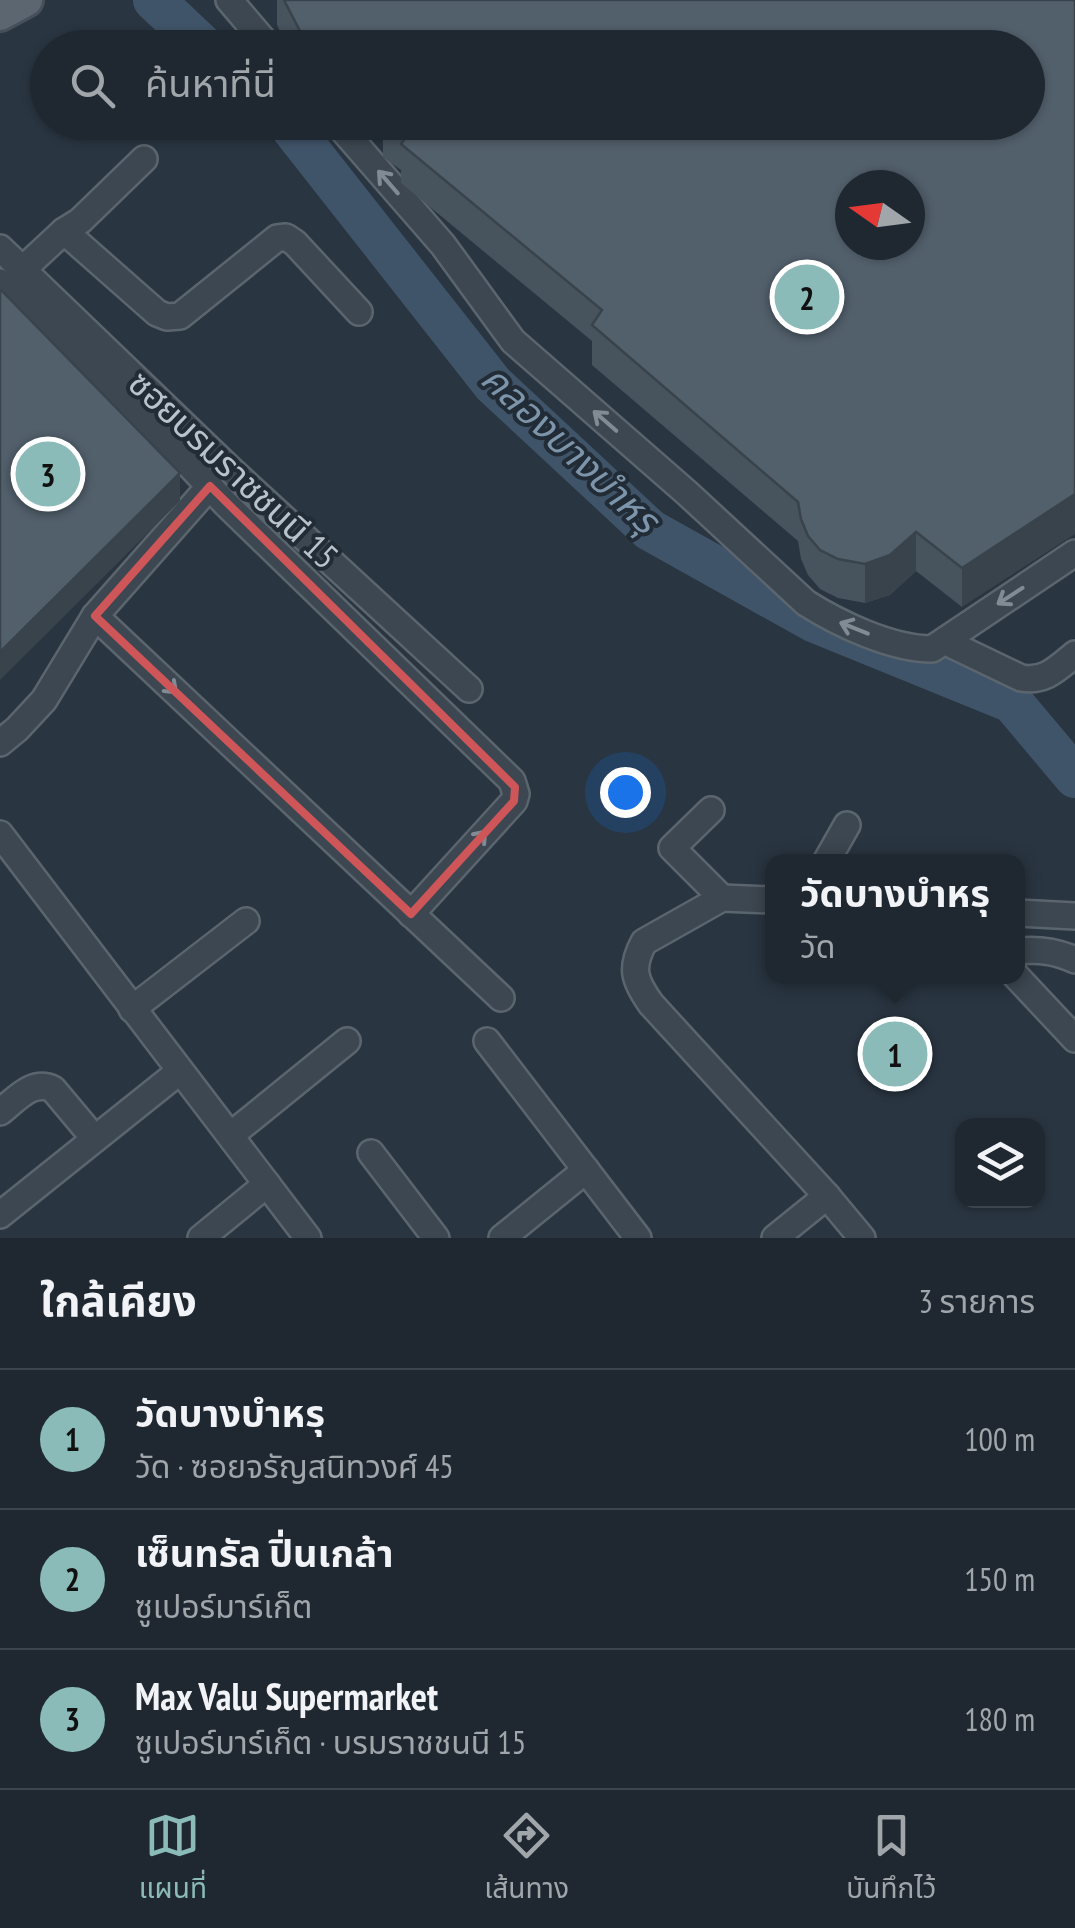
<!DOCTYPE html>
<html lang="th">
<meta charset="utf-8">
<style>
:root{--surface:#1f2831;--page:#273039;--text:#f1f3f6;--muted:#a1a6ab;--line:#3c444d;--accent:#8bbbb9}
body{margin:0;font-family:"PT Sans Narrow","Noto Sans Thai",sans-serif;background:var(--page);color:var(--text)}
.controls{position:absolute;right:30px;bottom:30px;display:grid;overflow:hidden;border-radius:20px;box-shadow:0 2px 8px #0004}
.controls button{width:90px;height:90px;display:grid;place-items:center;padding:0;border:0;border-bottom:2px solid var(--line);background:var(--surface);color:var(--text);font:50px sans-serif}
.compass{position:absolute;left:835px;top:170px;width:90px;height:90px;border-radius:50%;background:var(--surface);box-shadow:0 2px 8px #0004;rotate:284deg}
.you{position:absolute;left:625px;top:792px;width:35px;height:35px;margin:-25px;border:8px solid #fff;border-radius:50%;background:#1a73e8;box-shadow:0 0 0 15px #1a73e833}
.badge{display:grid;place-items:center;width:65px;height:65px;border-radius:50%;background:var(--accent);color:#111;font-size:32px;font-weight:700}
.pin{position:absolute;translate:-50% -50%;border:5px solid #fff;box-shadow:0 2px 10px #0006}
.popup{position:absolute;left:765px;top:854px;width:260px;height:130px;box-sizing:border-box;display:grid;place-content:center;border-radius:20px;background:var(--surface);filter:drop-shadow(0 2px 8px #0005);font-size:32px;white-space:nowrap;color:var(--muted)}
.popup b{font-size:38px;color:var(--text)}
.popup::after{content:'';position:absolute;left:50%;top:100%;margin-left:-20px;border:20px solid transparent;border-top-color:var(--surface)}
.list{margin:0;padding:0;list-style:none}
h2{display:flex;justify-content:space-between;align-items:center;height:130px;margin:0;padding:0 40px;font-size:42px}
h2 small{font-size:32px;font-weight:400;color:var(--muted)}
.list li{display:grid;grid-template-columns:65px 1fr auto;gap:30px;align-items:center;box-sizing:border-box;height:140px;padding:0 40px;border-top:2px solid var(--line)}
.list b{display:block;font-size:38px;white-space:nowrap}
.list p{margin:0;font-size:32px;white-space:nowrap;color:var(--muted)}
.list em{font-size:32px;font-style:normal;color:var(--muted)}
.icon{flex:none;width:55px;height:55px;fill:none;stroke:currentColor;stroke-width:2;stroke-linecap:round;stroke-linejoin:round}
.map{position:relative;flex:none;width:1075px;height:1238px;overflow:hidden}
.search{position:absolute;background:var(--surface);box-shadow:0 2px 8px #0004;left:30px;right:30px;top:30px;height:110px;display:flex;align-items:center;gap:25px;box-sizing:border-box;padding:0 35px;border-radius:55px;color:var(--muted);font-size:38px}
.sheet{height:550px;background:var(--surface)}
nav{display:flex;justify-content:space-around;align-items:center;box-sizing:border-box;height:140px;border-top:2px solid var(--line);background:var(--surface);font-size:28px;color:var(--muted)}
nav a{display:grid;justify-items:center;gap:5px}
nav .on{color:var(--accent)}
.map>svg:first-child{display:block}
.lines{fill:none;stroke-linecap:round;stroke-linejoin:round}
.river{stroke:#405469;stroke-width:42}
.minor-casing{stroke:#5b656e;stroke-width:30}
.major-casing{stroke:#47505a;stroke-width:38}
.minor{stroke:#3d4751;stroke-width:25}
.major{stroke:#5b6671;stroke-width:32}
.wall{fill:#47535d}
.shaded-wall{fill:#39434c}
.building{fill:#52606c;stroke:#39434c;stroke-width:2.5;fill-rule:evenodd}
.oneway{stroke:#828b94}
.marked{fill:none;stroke:#ce5659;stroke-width:8;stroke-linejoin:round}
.labels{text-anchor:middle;stroke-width:8;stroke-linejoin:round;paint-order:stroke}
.street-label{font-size:35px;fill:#bac2cb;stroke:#222c36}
.water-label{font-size:38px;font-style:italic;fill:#7d95ab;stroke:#222c36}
</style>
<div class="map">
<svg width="1075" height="1238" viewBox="0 0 1075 1238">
<rect width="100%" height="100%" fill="#293541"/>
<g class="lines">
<!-- river -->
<g class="river">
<path d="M154,0L205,48"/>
<path d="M287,122L493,384L650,530L813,621L1012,702L1075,777"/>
</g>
<!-- minor casing -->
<g class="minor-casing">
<g id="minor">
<path d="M229,0L270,48"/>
<path d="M336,122L443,245L513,341L687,493L806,603C839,624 892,649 932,649L1075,553"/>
<path d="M64,231L157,313L167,317L180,316L277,238L286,237L295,243L359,312"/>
<path d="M0,248L229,468L469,689"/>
<path d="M22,270L64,231L80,221L144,159"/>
<path d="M0,282L180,455L226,504L512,781L516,794L514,801L411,914"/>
<path d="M95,616L501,998"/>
<path d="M946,642L1021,678C1045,682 1057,669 1075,654"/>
<path d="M0,743L17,729L44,700L95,616L210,486"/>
<path d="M711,810L672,848L722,898"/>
<path d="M0,834L308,1238"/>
<path d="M826,862L847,825"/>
<path d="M772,900L722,898L644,942C630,968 634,980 651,1004L827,1196L862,1238"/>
<path d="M1018,913L1075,916"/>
<path d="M1018,951C1039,949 1056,951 1075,960"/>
<path d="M1016,976L1075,1039"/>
<path d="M132,1009L246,921"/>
<path d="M487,1041L638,1238"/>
<path d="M0,1112C16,1100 32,1079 53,1089L94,1138"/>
<path d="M231,1135L347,1041"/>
<path d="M371,1153L436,1238"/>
<path d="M0,1215L180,1071"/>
<path d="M201,1238L267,1184"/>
<path d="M502,1238L586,1170"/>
<path d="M775,1238L827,1196"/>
</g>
</g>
<!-- major casing -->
<g class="major-casing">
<path id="major" d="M0,14L26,0"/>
</g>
<!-- minor -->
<use href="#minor" class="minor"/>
<!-- major -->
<use href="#major" class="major"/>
</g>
<!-- wall -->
<path class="wall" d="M277,0H1075L962,607L916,571L890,595L865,603L838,598L820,589L808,575L801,559L798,541L592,365V341L401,183V170L383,157V137L372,126V122H1028V48H288L277,25Z"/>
<!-- shaded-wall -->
<g class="shaded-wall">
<path d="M180,473V501L0,680V652Z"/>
<path d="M1075,494V534L962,607V568Z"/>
<path d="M916,532V571L890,595L865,603V564Z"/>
</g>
<!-- building -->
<g class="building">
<path d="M284,0H1075V494L962,568L916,532L890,555L865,564L838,559L820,550L808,536L801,519L798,502L592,325L602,310L401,144L407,136L390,122H1028V48H314L300,31ZM850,185H910V245H850Z"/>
<path d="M0,289L180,473L0,652Z"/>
</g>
<!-- one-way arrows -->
<defs><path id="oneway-shaft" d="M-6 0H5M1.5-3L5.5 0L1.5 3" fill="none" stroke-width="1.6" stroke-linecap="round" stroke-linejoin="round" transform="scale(2.5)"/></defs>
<g class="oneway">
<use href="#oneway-shaft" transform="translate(388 182) rotate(-131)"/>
<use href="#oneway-shaft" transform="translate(605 421) rotate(-139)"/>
<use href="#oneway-shaft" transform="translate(1010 596) rotate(147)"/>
<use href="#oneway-shaft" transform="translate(854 628) rotate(-158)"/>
<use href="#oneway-shaft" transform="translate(166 683) rotate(43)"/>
<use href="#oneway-shaft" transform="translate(476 842) rotate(-48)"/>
</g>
<!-- marked area -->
<path class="marked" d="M210,486L515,787L514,801L411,914L95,616Z"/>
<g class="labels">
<!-- street labels -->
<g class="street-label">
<text transform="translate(233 470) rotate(43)" y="12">ซฮยบรมราชชนนี 15</text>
</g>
<!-- water labels -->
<g class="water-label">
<text transform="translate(570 449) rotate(43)" y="13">คลองบางบำหรุ</text>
</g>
</g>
</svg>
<div class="controls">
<button><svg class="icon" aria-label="layers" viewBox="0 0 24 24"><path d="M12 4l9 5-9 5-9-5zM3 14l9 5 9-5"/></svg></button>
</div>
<svg class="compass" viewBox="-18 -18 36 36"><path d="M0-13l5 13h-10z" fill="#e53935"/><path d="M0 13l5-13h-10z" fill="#a1a6ab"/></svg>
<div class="you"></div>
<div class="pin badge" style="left:895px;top:1054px">1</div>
<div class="popup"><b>วัดบางบำหรุ</b>วัด</div>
<div class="pin badge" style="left:807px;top:297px">2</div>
<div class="pin badge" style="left:48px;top:474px">3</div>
<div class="search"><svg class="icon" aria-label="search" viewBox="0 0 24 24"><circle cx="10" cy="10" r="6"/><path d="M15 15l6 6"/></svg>ค้นหาที่นี่</div>
</div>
<section class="sheet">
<h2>ใกล้เคียง<small>3 รายการ</small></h2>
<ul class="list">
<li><span class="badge">1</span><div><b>วัดบางบำหรุ</b><p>วัด · ซอยจรัญสนิทวงศ์ 45</p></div><em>100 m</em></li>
<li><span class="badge">2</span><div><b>เซ็นทรัล ปิ่นเกล้า</b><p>ซูเปอร์มาร์เก็ต</p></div><em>150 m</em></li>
<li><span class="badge">3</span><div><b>Max Valu Supermarket</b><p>ซูเปอร์มาร์เก็ต · บรมราชชนนี 15</p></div><em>180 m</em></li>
</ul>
</section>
<nav>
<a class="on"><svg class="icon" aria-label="map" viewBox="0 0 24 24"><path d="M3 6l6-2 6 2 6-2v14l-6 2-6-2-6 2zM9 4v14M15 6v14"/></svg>แผนที่</a>
<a><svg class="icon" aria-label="directions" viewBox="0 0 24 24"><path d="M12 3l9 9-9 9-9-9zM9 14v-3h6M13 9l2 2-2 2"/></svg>เส้นทาง</a>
<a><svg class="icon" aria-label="saved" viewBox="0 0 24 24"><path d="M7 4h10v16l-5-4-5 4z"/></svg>บันทึกไว้</a>
</nav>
